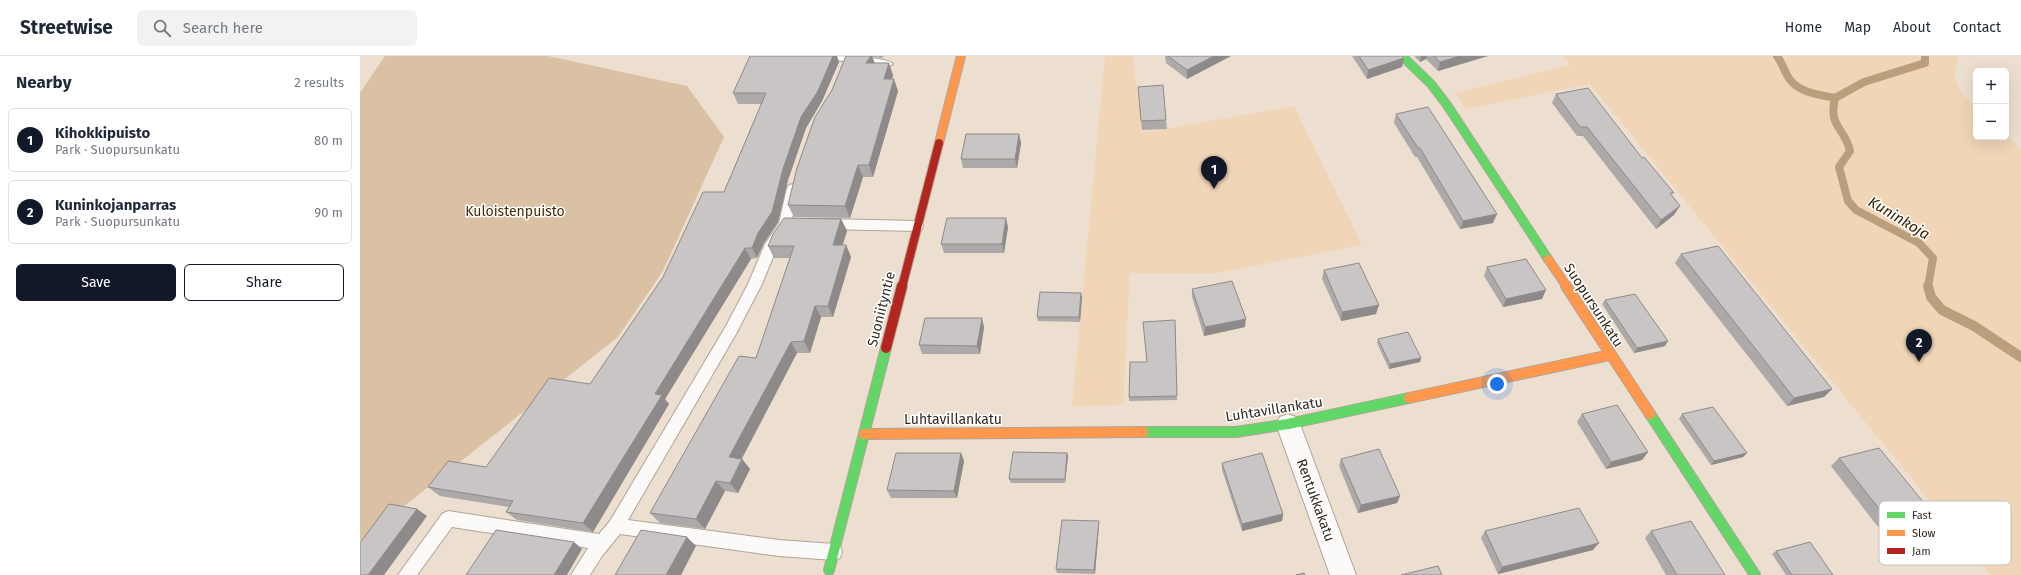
<!DOCTYPE html>
<meta charset="utf-8">
<style>
:root{--surface:#fff;--page:#f2f2f3;--text:#1f2937;--muted:#747a83;--line:#e0e1e3;--accent:#111827}
body{margin:0;font-family:"Fira Sans",sans-serif;background:var(--page);color:var(--text)}
.controls{position:absolute;right:12px;top:12px;display:grid;overflow:hidden;border-radius:6px;box-shadow:0 4px 16px #0002}
.controls button{width:36px;height:36px;display:grid;place-items:center;padding:0;border:0;border-bottom:1px solid var(--line);background:var(--surface);color:var(--text);font:20px sans-serif}
.you{position:absolute;left:1137px;top:328px;width:14px;height:14px;margin:-10px;border:3px solid #fff;border-radius:50%;background:#1a73e8;box-shadow:0 0 0 6px #1a73e833}
.badge{display:grid;place-items:center;width:26px;height:26px;border-radius:50%;background:var(--accent);color:#fff;font-size:13px;font-weight:700}
.pin{position:absolute;translate:-50% -33px;filter:drop-shadow(0 1px 2px #0008)}
.pin::after{content:'';position:absolute;top:21px;width:14px;height:12px;background:inherit;clip-path:polygon(0 0,100% 0,50% 100%)}
.list{margin:0;padding:0;list-style:none}
h2{display:flex;justify-content:space-between;align-items:center;height:52px;margin:0;padding:0 16px;font-size:17px}
h2 small{font-size:13px;font-weight:400;color:var(--muted)}
.list li{display:grid;grid-template-columns:26px 1fr auto;gap:12px;align-items:center;box-sizing:border-box;height:64px;margin:0 8px 8px;padding:0 8px;border:1px solid var(--line);border-radius:6px}
.list b{display:block;font-size:15px;white-space:nowrap}
.list p{margin:0;font-size:13px;white-space:nowrap;color:var(--muted)}
.list em{font-size:13px;font-style:normal;color:var(--muted)}
.actions{display:flex;gap:8px;padding:12px 16px}
.actions a{flex:1;padding:9px 0;border:1px solid var(--accent);border-radius:6px;text-align:center;font-size:14px;color:var(--accent)}
.actions .main{background:var(--accent);color:#fff}
.icon{flex:none;width:22px;height:22px;fill:none;stroke:currentColor;stroke-width:2;stroke-linecap:round;stroke-linejoin:round}
.map{position:relative;flex:none;width:1661px;height:519px;overflow:hidden}
header{display:flex;align-items:center;gap:24px;box-sizing:border-box;height:56px;padding:0 20px;background:var(--surface);border-bottom:1px solid var(--line)}
header strong{font-size:19px}
nav{display:flex;gap:22px;margin-inline-start:auto;font-size:14px}
.search{width:280px;height:36px;background:var(--page);display:flex;align-items:center;gap:10px;box-sizing:border-box;padding:0 14px;border-radius:6px;color:var(--muted);font-size:15px}
main{display:flex}
aside{flex:1;background:var(--surface)}
.map>svg:first-child{display:block}
.green{fill:#f0d5b7}
.forest{fill:#dbc1a3}
.lines{fill:none;stroke-linecap:round;stroke-linejoin:round}
.stream-far1{stroke:#bb9f7d;stroke-width:8}
.stream{stroke:#bb9f7d;stroke-width:10}
.lane-casing{stroke:#afa498;stroke-width:2}
.street-casing{stroke:#afa498;stroke-width:2}
.fast-far1-casing{stroke:#afa498;stroke-width:10}
.fast-casing{stroke:#afa498;stroke-width:12}
.slow-far1-casing{stroke:#afa498;stroke-width:10}
.slow-casing{stroke:#afa498;stroke-width:12}
.jam-far1-casing{stroke:#afa498;stroke-width:10}
.jam-casing{stroke:#afa498;stroke-width:12}
.lane{fill:#fcfaf8;fill-rule:evenodd}
.street{fill:#fcfaf8;fill-rule:evenodd}
.fast-far1{stroke:#63d668;stroke-width:8}
.fast{stroke:#63d668;stroke-width:10}
.slow-far1{stroke:#ff974d;stroke-width:8}
.slow{stroke:#ff974d;stroke-width:10}
.jam-far1{stroke:#b3261e;stroke-width:8}
.jam{stroke:#b3261e;stroke-width:10}
.wall{fill:#ada9a9}
.shaded-wall{fill:#8d8a89}
.building{fill:#c9c5c4;stroke:#8d8a89}
.labels{text-anchor:middle;stroke-width:3;stroke-linejoin:round;paint-order:stroke}
.park-label{font-size:14px;fill:#462c09;stroke:#fff}
.street-label{font-size:14px;fill:#332a1f;stroke:#fff}
.water-label{font-size:15px;font-style:italic;fill:#3d2401;stroke:#fff}
.key{fill:#fff;stroke:#c2bfbc;stroke-width:1}
.key-label{font-size:11px;fill:#332a1f}
</style>
<header>
<strong>Streetwise</strong>
<div class="search"><svg class="icon" aria-label="search" viewBox="0 0 24 24"><circle cx="10" cy="10" r="6"/><path d="M15 15l6 6"/></svg>Search here</div>
<nav><a>Home</a><a>Map</a><a>About</a><a>Contact</a></nav>
</header>
<main>
<aside>
<h2>Nearby<small>2 results</small></h2>
<ul class="list">
<li><span class="badge">1</span><div><b>Kihokkipuisto</b><p>Park · Suopursunkatu</p></div><em>80 m</em></li>
<li><span class="badge">2</span><div><b>Kuninkojanparras</b><p>Park · Suopursunkatu</p></div><em>90 m</em></li>
</ul>
<div class="actions"><a class="main">Save</a><a>Share</a></div>
</aside>
<div class="map">
<svg width="1661" height="519" viewBox="0 0 1661 519">
<rect width="100%" height="100%" fill="#eddfd0"/>
<!-- green -->
<g class="green">
<path d="M745,0H773L782,77L934,50L1002,189L857,217H770L763,349L712,350Z"/>
<path d="M1202,0H1597C1599,6 1596,10 1595,16C1594,30 1607,44 1616,52V81H1646V79L1661,93V519H1630L1230,28L1106,53L1094,37L1211,9Z"/>
</g>
<!-- forest -->
<path class="forest" d="M25,0H188L327,30L364,81L303,215L258,281L0,485V37Z"/>
<g class="lines">
<!-- stream-far1 -->
<g class="stream-far1">
<path d="M1417,0C1423,8 1425,18 1431,25C1441,37 1461,39 1475,42"/>
<path d="M1565,0V7L1504,26L1475,42C1468,72 1485,71 1490,95L1479,111L1488,145L1496,154L1559,187L1573,202L1568,231"/>
</g>
<!-- stream -->
<path class="stream" d="M1568,230L1571,241L1582,254L1614,270L1661,301"/>
<!-- lane casing -->
<g class="lane-casing">
<g id="lane">
<path d="M463,0C475,0 526,0 533,8L527,11L468,3Z"/>
<path d="M433,128L437,129L439,132L431,167L418,189L402,228L376,278L268,464L419,484L474,488L480,490L482,496L480,502L474,504L419,500L260,478L242,500L230,519H211L228,492L92,471L57,519H38L82,458L88,455L239,478L250,465L366,270L388,228L405,188L419,167L427,132L429,129Z"/>
<path d="M466,163L557,165L562,167L563,170L562,173L557,175L466,173L461,171L460,168L461,165Z"/>
</g>
</g>
<!-- street casing -->
<g class="street-casing">
<path id="street" d="M928,358L936,361L940,368L996,519H970L916,368L920,361Z"/>
</g>
<!-- fast-far1 casing -->
<g class="fast-far1-casing">
<path id="fast-far1" d="M1042,0L1071,28L1087,49L1188,203"/>
</g>
<!-- fast casing -->
<g class="fast-casing">
<g id="fast">
<path d="M1290,358L1395,519"/>
<path d="M783,376H876L928,368L1049,342"/>
<path d="M469,514L526,292"/>
</g>
</g>
<!-- slow-far1 casing -->
<g class="slow-far1-casing">
<g id="slow-far1">
<path d="M579,87L601,0"/>
<path d="M1188,203L1207,231"/>
</g>
</g>
<!-- slow casing -->
<g class="slow-casing">
<g id="slow">
<path d="M1206,230L1290,358"/>
<path d="M1049,342L1250,299"/>
<path d="M504,378L783,376"/>
</g>
</g>
<!-- jam-far1 casing -->
<g class="jam-far1-casing">
<path id="jam-far1" d="M542,231L579,87"/>
</g>
<!-- jam casing -->
<g class="jam-casing">
<path id="jam" d="M526,292L542,230"/>
</g>
<!-- lane -->
<use href="#lane" class="lane"/>
<!-- street -->
<use href="#street" class="street"/>
<!-- fast-far1 -->
<use href="#fast-far1" class="fast-far1"/>
<!-- fast -->
<use href="#fast" class="fast"/>
<!-- slow-far1 -->
<use href="#slow-far1" class="slow-far1"/>
<!-- slow -->
<use href="#slow" class="slow"/>
<!-- jam-far1 -->
<use href="#jam-far1" class="jam-far1"/>
<!-- jam -->
<use href="#jam" class="jam"/>
</g>
<!-- wall -->
<g class="wall">
<path d="M486,0H524L522,2L513,1L514,7L533,19L532,23L538,35L513,121H503L490,162L434,161L428,149L472,34Z"/>
<path d="M805,0H871L827,23L806,7Z"/>
<path d="M992,0H1042L1044,2L1042,11L1007,23Z"/>
<path d="M1054,0H1128L1078,15L1066,3L1060,6Z"/>
<path d="M479,6L462,45L446,72L428,124L418,166L404,187L397,202L391,203L305,343L309,348L233,476L157,464L146,456L149,451L80,440L68,431L126,411L230,328L364,136L401,48H378L373,37Z"/>
<path d="M1196,38L1312,140L1314,159L1296,173L1223,80H1217L1192,47Z"/>
<path d="M779,40L806,64L807,73L782,74Z"/>
<path d="M1036,58L1133,167L1100,173L1057,101H1055L1034,67Z"/>
<path d="M659,78L661,87L657,112H603L601,103Z"/>
<path d="M481,163L487,175L482,189H486L491,201L473,261H461L450,297H437L382,403L390,413L378,437L365,435L345,473L300,467L290,457L396,302L430,202H414L408,190Z"/>
<path d="M648,171L644,197H584L581,188Z"/>
<path d="M1321,198L1472,333L1464,341L1427,350L1315,207Z"/>
<path d="M1127,211L1182,243L1143,251L1124,220Z"/>
<path d="M964,214L1016,258L981,265L962,223Z"/>
<path d="M832,233L885,271L844,280L832,241Z"/>
<path d="M722,241L720,266L678,265L677,261Z"/>
<path d="M1245,244L1305,290L1274,297L1242,248Z"/>
<path d="M815,264L817,344L769,345V341L787,306Z"/>
<path d="M624,271L620,298H562L559,289Z"/>
<path d="M1018,283L1061,302L1060,306L1029,313L1017,287Z"/>
<path d="M1222,358L1288,396L1282,404L1246,413L1217,366Z"/>
<path d="M1322,358L1387,397L1383,401L1351,409L1319,363Z"/>
<path d="M601,397L604,405L597,442H531L527,434Z"/>
<path d="M707,397L708,401L705,427H651L649,423Z"/>
<path d="M1479,402L1559,460L1518,471L1471,410Z"/>
<path d="M981,403L1040,440L1037,447L998,457L979,410Z"/>
<path d="M862,407L923,458L922,465L882,475L862,414Z"/>
<path d="M739,465V469L735,518L697,517L696,513Z"/>
<path d="M1125,475L1233,494L1138,518L1121,482Z"/>
<path d="M1291,475L1365,519H1306L1285,482Z"/>
<path d="M1416,495L1473,519H1426L1412,498Z"/>
</g>
<!-- shaded-wall -->
<g class="shaded-wall">
<path d="M473,0H477L479,6L462,45L446,72L428,124L418,166L404,187L397,202L392,192L423,113L441,61Z"/>
<path d="M511,0H512L516,11L506,7Z"/>
<path d="M854,0H871L827,23V14Z"/>
<path d="M1061,0H1067L1066,3L1060,6Z"/>
<path d="M1100,0H1128L1078,15L1080,6Z"/>
<path d="M1044,2L1042,11L1007,23L1008,14Z"/>
<path d="M529,7L533,19L528,35L524,23Z"/>
<path d="M534,23L538,35L513,121L509,109Z"/>
<path d="M659,78L661,87L657,112L655,103Z"/>
<path d="M498,109L503,121L490,162L485,150Z"/>
<path d="M1320,150L1314,159L1296,173L1301,164Z"/>
<path d="M1137,158L1133,167L1100,173L1103,165Z"/>
<path d="M646,162L648,171L644,197L642,188Z"/>
<path d="M481,163L487,175L479,201L473,189Z"/>
<path d="M486,189L491,201L473,261L468,250Z"/>
<path d="M385,192L391,203L305,343L309,348L233,476L223,467L295,338Z"/>
<path d="M1186,234L1182,243L1143,251L1146,243Z"/>
<path d="M721,237L722,241L720,266L719,261Z"/>
<path d="M1019,249L1016,258L981,265L982,256Z"/>
<path d="M455,250L461,261L450,297L444,285Z"/>
<path d="M622,262L624,271L620,298L617,290Z"/>
<path d="M886,263L885,271L844,280L845,271Z"/>
<path d="M1308,285L1305,290L1274,297L1277,292Z"/>
<path d="M431,286L437,297L377,411L369,401Z"/>
<path d="M1061,302L1060,306L1029,313L1030,308Z"/>
<path d="M1472,333L1464,341L1427,350L1434,342Z"/>
<path d="M1288,396L1282,404L1246,413L1251,406Z"/>
<path d="M601,397L604,405L597,442L594,435Z"/>
<path d="M707,397L708,401L705,427V423Z"/>
<path d="M1387,397L1383,401L1351,409L1354,405Z"/>
<path d="M382,403L390,413L378,437L370,427Z"/>
<path d="M356,425L365,435L345,473L336,463Z"/>
<path d="M1040,440L1037,447L998,457L1001,449Z"/>
<path d="M57,453L67,460L24,519H8Z"/>
<path d="M1569,453L1559,460L1518,471L1528,464Z"/>
<path d="M923,458L922,465L882,475V468Z"/>
<path d="M739,465V469L735,518L734,514Z"/>
<path d="M327,481L336,490L321,519H306Z"/>
<path d="M214,486L222,493L207,519H194Z"/>
<path d="M1239,487L1233,494L1138,518L1142,511Z"/>
</g>
<!-- building -->
<g class="building">
<path d="M390,0H473L458,35L441,61L423,113L412,156L398,177L392,192H385L295,338L302,339L223,467L146,456L153,445L68,431L88,405L126,411L189,322L230,328L303,221L343,136H364L406,37H373Z"/>
<path d="M486,0H511L506,7H529L524,23H534L509,109H498L485,150L428,149L437,112L455,61L472,34Z"/>
<path d="M808,0H854L827,14Z"/>
<path d="M999,0H1042L1044,2L1008,14Z"/>
<path d="M1074,0H1100L1080,6Z"/>
<path d="M803,29L806,64L781,65L778,31Z"/>
<path d="M1228,32L1282,102L1284,101L1314,137H1310L1320,150L1301,164L1227,71H1220L1196,38Z"/>
<path d="M1068,51L1137,158L1103,165L1060,92H1058L1036,58Z"/>
<path d="M606,78H659L655,103H601Z"/>
<path d="M424,162L481,163L473,189H486L468,250H455L444,285L431,286L369,401L382,403L370,427L356,425L336,463L290,457L379,300L396,302L434,190H408L413,178Z"/>
<path d="M587,162H646L642,188H581Z"/>
<path d="M1358,190L1472,333L1434,342L1321,198Z"/>
<path d="M1166,203L1186,234L1146,243L1127,211Z"/>
<path d="M999,207L1019,249L982,256L964,214Z"/>
<path d="M872,225L886,263L845,271L832,233Z"/>
<path d="M680,236L721,237L719,261H677Z"/>
<path d="M1275,238L1308,285L1277,292L1245,244Z"/>
<path d="M565,262H622L617,290L559,289Z"/>
<path d="M815,264L817,340L769,341L770,306H787L783,266Z"/>
<path d="M1048,276L1061,302L1030,308L1018,283Z"/>
<path d="M1257,349L1288,396L1251,406L1222,358Z"/>
<path d="M1353,351L1387,397L1354,405L1322,358Z"/>
<path d="M1519,392L1569,453L1528,464L1479,402Z"/>
<path d="M1019,393L1040,440L1001,449L981,403Z"/>
<path d="M653,396L707,397L705,423H649Z"/>
<path d="M536,397H601L594,435L527,434Z"/>
<path d="M902,397L923,458L882,468L862,407Z"/>
<path d="M29,448L57,453L8,519H0V487Z"/>
<path d="M1219,452L1239,487L1142,511L1125,475Z"/>
<path d="M702,464L739,465L734,514L696,513Z"/>
<path d="M1331,465L1365,519H1317L1291,475Z"/>
<path d="M136,474L214,486L194,519H106Z"/>
<path d="M281,474L327,481L306,519H255Z"/>
<path d="M1450,486L1473,519H1432L1416,495Z"/>
<path d="M1078,510L1082,519H1041Z"/>
<path d="M944,517L945,519H936Z"/>
</g>
<g class="labels">
<!-- park labels -->
<g class="park-label">
<text x="155" y="160">Kuloistenpuisto</text>
</g>
<!-- street labels -->
<g class="street-label">
<text transform="translate(1234 249) rotate(57)" y="5">Suopursunkatu</text>
<text transform="translate(521 253) rotate(-76)" y="5">Suoniityntie</text>
<text transform="translate(914 353) rotate(-9)" y="5">Luhtavillankatu</text>
<text x="593" y="368">Luhtavillankatu</text>
<text transform="translate(956 444) rotate(70)" y="5">Rentukkakatu</text>
</g>
<!-- water labels -->
<g class="water-label">
<text transform="translate(1539 162) rotate(31)" y="5">Kuninkoja</text>
</g>
</g>
<!-- legend -->
<rect x="1519" y="445" width="132" height="64" rx="6" class="key"/>
<rect x="1527" y="456" width="18" height="6" fill="#63d668"/>
<rect x="1527" y="474" width="18" height="6" fill="#ff974d"/>
<rect x="1527" y="492" width="18" height="6" fill="#b3261e"/>
<g class="key-label">
<text x="1552" y="463">Fast</text>
<text x="1552" y="481">Slow</text>
<text x="1552" y="499">Jam</text>
</g>
</svg>
<div class="controls">
<button>+</button>
<button>−</button>
</div>
<div class="you"></div>
<div class="pin badge" style="left:854px;top:133px">1</div>
<div class="pin badge" style="left:1559px;top:306px">2</div>
</div>
</main>
